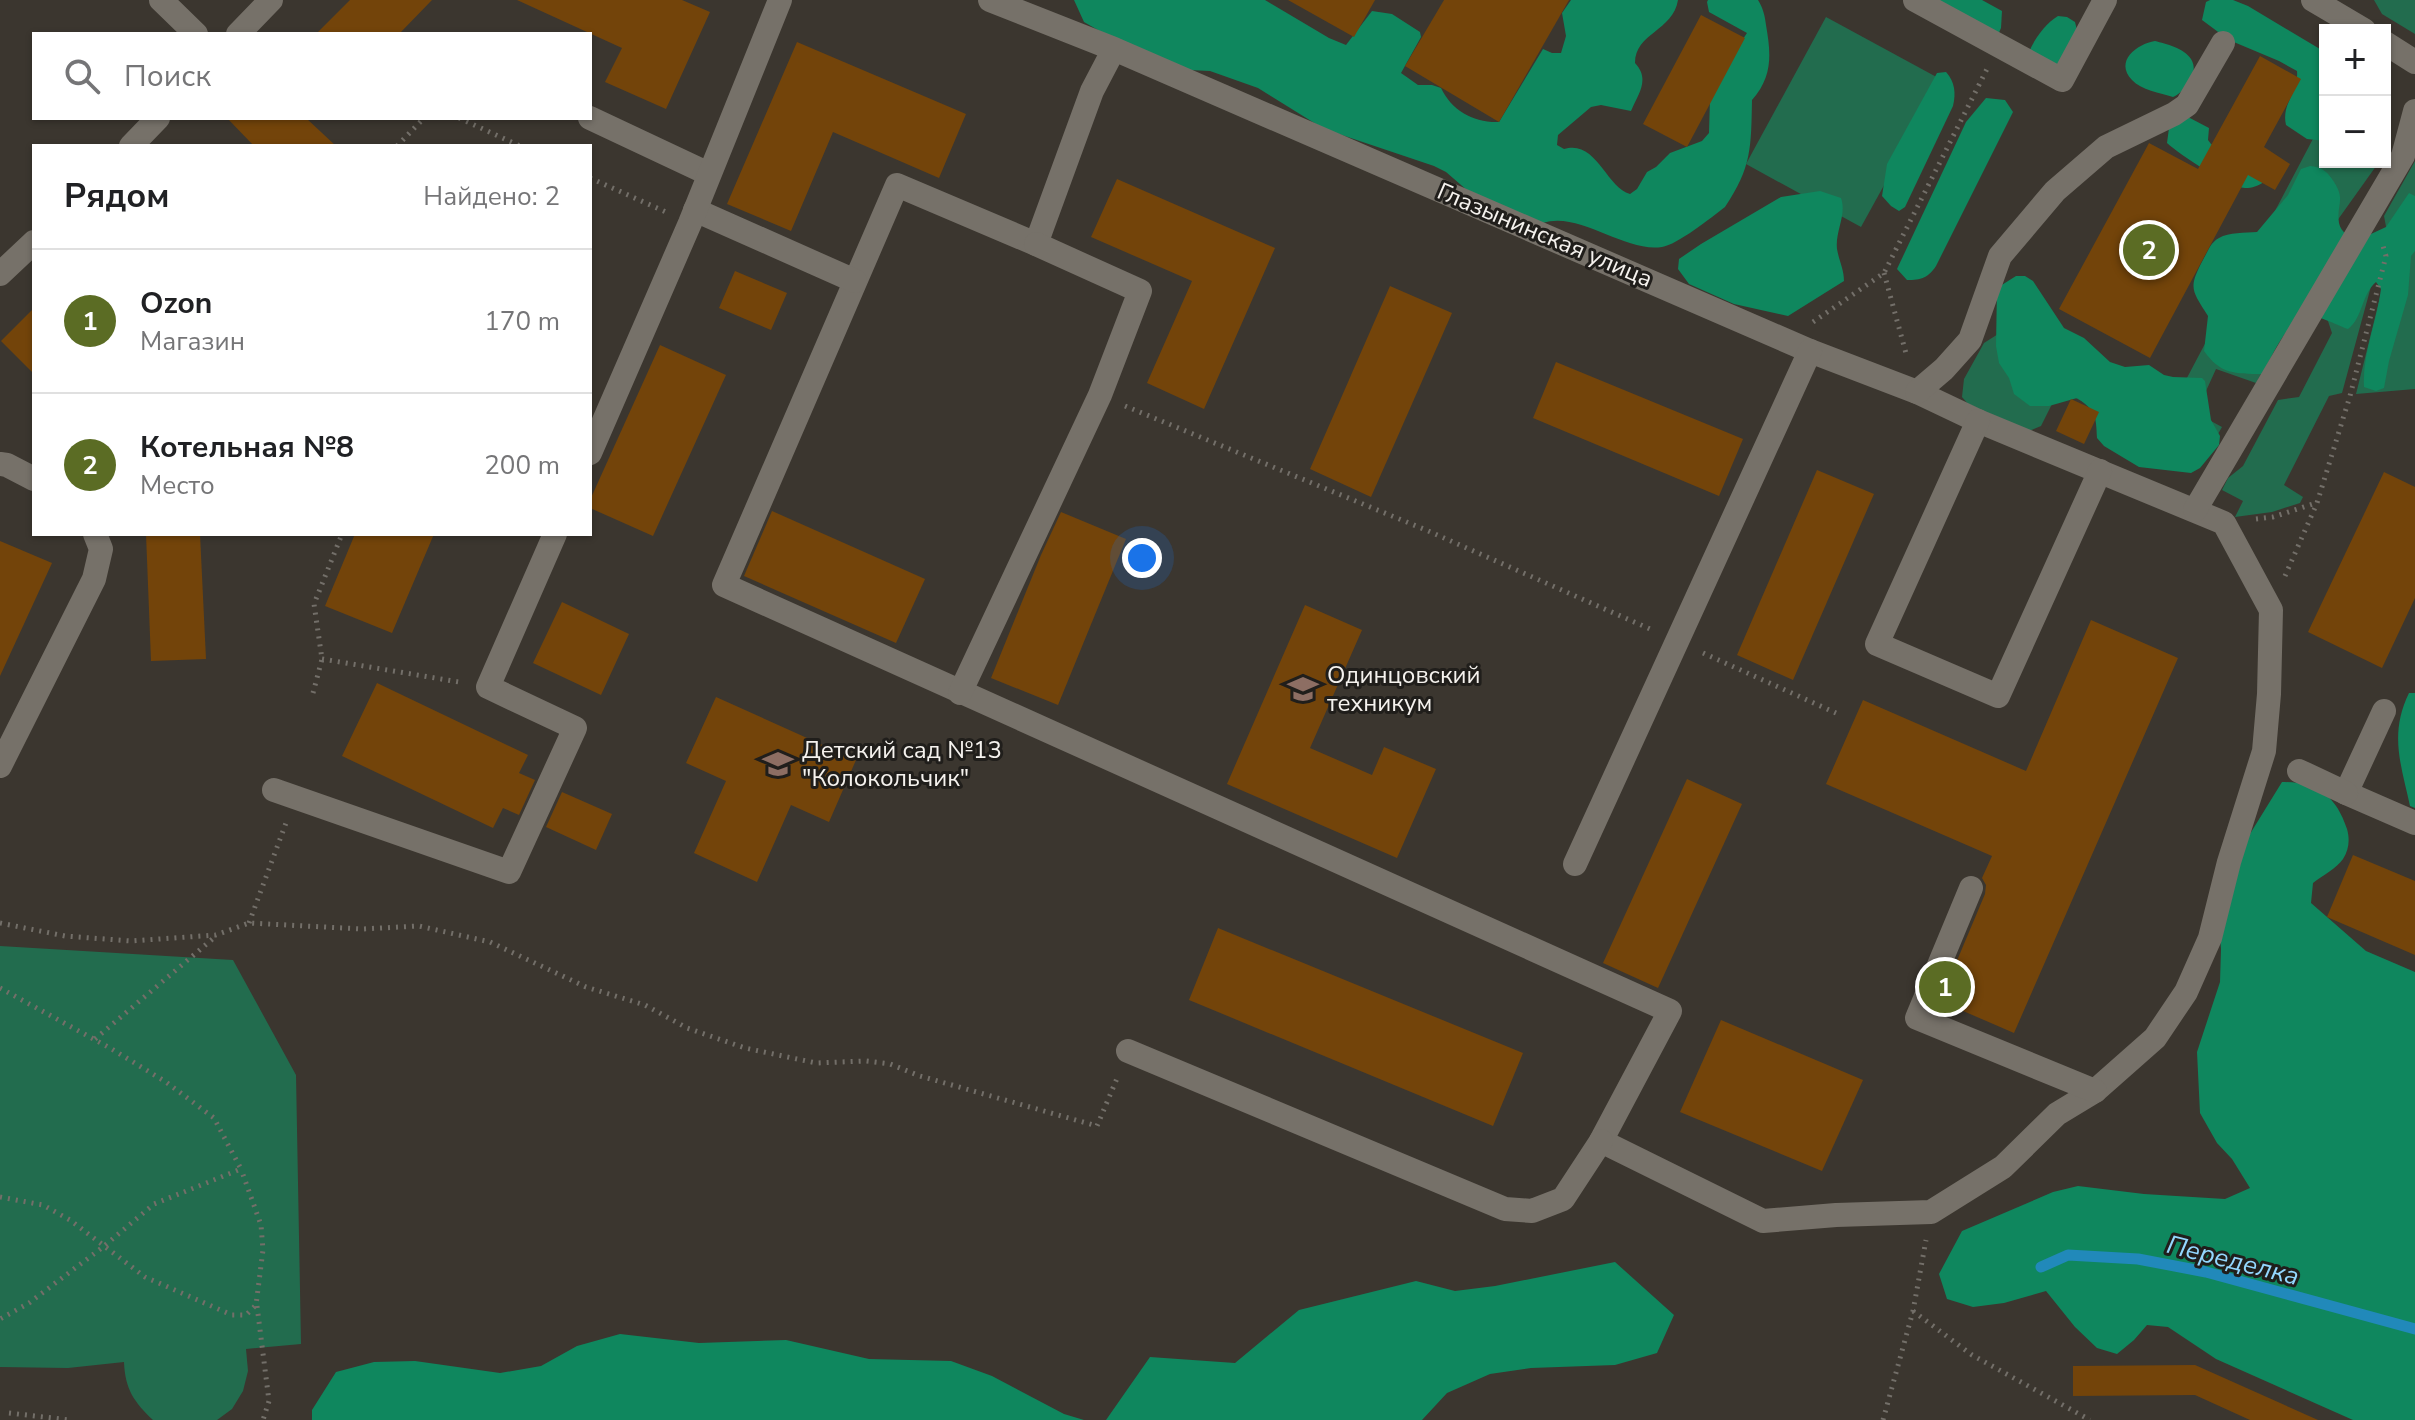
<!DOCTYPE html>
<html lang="ru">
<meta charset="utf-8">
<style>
:root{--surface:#fff;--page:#f2f2f2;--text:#202124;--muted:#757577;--line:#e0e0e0;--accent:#5b6c24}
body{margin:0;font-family:"Nunito Sans",sans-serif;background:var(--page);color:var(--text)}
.controls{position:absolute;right:24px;top:24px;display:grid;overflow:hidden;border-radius:0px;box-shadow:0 2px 6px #0004}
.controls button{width:72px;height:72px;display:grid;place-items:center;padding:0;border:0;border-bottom:2px solid var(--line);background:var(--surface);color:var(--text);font:40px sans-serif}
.you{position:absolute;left:1142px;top:558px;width:28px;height:28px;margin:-20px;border:6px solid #fff;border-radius:50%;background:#1a73e8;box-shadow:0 0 0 12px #1a73e833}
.badge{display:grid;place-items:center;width:52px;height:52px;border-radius:50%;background:var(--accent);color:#fff;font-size:26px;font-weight:700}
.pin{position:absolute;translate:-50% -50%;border:4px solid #fff;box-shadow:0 2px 8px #0006}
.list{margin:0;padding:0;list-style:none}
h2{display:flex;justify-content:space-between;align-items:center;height:104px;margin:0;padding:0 32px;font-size:34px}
h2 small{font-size:26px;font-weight:400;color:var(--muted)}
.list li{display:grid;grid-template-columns:52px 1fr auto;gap:24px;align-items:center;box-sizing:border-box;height:144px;padding:0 32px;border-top:2px solid var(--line)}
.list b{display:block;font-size:30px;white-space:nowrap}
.list p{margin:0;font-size:26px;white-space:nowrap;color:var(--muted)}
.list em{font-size:26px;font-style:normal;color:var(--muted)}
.icon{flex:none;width:44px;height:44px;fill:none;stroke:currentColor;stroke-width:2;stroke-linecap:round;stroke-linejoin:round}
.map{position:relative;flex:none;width:2415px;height:1420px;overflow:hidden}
.search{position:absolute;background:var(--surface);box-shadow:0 2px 6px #0004;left:32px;top:32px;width:560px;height:88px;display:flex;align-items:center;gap:20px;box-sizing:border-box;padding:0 28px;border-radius:0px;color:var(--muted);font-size:30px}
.panel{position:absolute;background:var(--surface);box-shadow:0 2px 6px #0004;left:32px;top:144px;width:560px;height:392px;border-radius:0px}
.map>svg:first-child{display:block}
.green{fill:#226c4e}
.forest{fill:#0f875e}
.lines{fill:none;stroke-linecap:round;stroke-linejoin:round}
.stream{stroke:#2189ba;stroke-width:11}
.building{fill:#73440a}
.path{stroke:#736f69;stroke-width:5;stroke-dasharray:2 6;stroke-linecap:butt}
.minor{stroke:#767169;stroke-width:24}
.labels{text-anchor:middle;stroke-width:6;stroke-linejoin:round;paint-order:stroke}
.street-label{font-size:24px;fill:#f5f2ee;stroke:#201e1b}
.poi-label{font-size:24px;fill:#f5f2ee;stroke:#201e1b;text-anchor:start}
.water-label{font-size:26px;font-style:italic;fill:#93d7fe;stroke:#201e1b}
</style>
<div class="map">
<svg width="2415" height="1420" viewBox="0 0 2415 1420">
<rect width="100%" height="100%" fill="#3b362f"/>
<!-- green -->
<g class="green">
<path d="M2374,0H2415V34L2382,14Z"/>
<path d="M1826,17L1942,80L1861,227L1746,164Z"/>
<path d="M2325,116V162H2379L2307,263L2316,275L2256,383L2216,369L2196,413L2222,427L2203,460L2059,390L2041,426L2029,431L1968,404L1962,397L1964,379L1984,343L2006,329L2169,412Z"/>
<path d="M2415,161V389L2356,394L2391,253L2384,216Z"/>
<path d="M2379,257L2342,393L2329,396L2284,485L2303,497L2300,503L2272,512L2235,517L2243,501L2222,490L2228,478L2243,466L2278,400L2299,397L2332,333L2325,312Z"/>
<path d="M0,946L233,960L296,1075L301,1344L246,1349L248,1371L243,1391L232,1409L217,1420H153C134,1402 125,1389 124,1362L68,1368L0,1367Z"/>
</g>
<!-- forest -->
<g class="forest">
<path d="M1074,0H1265L1329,38L1346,45L1372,11L1392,14L1420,32L1421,37L1401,73L1418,85H1432L1441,88C1452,111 1474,123 1499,122L1543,49L1552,53H1561L1566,36L1562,13L1571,0H1678C1673,31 1635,33 1635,63C1650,79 1639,93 1631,111L1601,105L1591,107L1558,135L1557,145L1564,149C1596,139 1606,187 1630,194L1637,189L1647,172L1656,167L1670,153L1702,141L1709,133L1710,99L1731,57L1747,33L1709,12L1707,2L1708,0H1758C1763,8 1765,16 1766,25C1771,54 1773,76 1752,100C1751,147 1752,167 1725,207C1712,217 1677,245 1662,247C1625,253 1580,211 1543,223L1468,191L1446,172L1434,166L1324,129L1258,88L1210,71L1169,69L1157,64L1084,22Z"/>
<path d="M1917,0H1982L2002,11L2001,28L1997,37Z"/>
<path d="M2210,0H2233L2248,6L2325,52V141L2307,139L2286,125C2281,103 2299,93 2297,71L2279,61L2229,40L2202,20L2206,2Z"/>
<path d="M2058,16L2067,17L2075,22L2077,30L2067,56L2051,69L2029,52C2035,38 2045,24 2058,16Z"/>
<path d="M2155,41C2166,44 2184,48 2191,59C2200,73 2185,92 2173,97C2160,93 2141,90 2132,80C2114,61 2137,44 2155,41Z"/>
<path d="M1946,72C1955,82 1956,93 1953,106L1905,207L1899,211L1891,206L1882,196L1887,164L1937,73Z"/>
<path d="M1986,98L2005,100L2013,112L1936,266C1928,278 1921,280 1907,280L1897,269L1966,122Z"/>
<path d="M2188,117L2209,128L2208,140L2211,144L2264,182C2257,186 2253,188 2245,188C2229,187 2180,155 2167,143L2169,128Z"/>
<path d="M2310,166C2320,167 2326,170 2332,179C2347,200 2336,203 2339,223C2341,233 2350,237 2358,240L2386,227L2409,193L2415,196V251L2411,256L2408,295L2389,361L2384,388L2376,391L2364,387C2362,354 2377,322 2381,289L2376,282C2361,295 2363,318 2348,329C2339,326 2318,315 2311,316C2287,317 2273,356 2262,374C2235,374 2220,374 2204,351L2208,316C2191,289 2188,288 2204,258C2208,251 2211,242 2219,238C2229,232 2245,233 2257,232L2288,195L2301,169Z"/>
<path d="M1820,191L1841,198C1847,215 1835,231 1837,249C1839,261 1844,269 1844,281L1788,316L1734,304L1689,284L1678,269L1679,259L1701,244L1781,197Z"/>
<path d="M2016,276H2025L2033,281L2064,328L2084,338L2110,362L2125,367L2149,365L2164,375L2173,377L2202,378L2205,381L2211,420L2220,436L2219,445L2200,468L2191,473L2139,467L2104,446L2097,438C2096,415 2096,411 2077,398L2049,406H2030L2014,394L2009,378L1999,363L1996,346L1997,288Z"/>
<path d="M2409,693H2415V808L2410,806C2401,764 2389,734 2409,693Z"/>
<path d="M2282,782C2318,782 2336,796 2347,829C2350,839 2349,850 2343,859C2337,868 2322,876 2313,883L2311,903L2366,951L2415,972V1420H2353L2216,1359L2168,1327L2147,1325L2134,1340L2117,1354L2097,1348L2075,1327L2046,1291L2004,1303L1973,1307L1947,1299L1939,1274L1962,1231L2053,1192L2078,1186L2144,1194L2225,1199L2250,1188L2232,1159L2217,1143L2200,1113L2197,1052L2220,982L2221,949L2218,912L2245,842Z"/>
<path d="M1615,1262L1674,1315L1657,1353L1615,1365L1531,1368L1490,1374L1447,1393L1422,1420H1106L1150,1357L1235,1363L1299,1310L1416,1281L1455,1291L1495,1286Z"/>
<path d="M620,1334L699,1343L786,1340L869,1359L951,1361L992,1376L1064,1414L1084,1420H312V1410L336,1372L374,1362L415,1361L500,1373L541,1366L577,1346Z"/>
</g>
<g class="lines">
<!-- stream -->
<path class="stream" d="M2041,1267L2068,1255L2138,1259L2206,1272L2415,1329"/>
</g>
<!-- building -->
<g class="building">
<path d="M350,0H432L399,34H316Z"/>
<path d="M517,0H682L710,12L666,109L605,82L622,48Z"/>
<path d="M1288,0H1375L1354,37Z"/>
<path d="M1444,0H1569L1499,122L1405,66Z"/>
<path d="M1701,15L1745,38L1687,147L1643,124Z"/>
<path d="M797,42L966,114L939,178L833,132L791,231L727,204Z"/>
<path d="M2260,56L2301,79L2264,147L2290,164L2275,190L2248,175L2150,358L2059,309L2149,143L2198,169Z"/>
<path d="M227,118H306L336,146H254Z"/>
<path d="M1117,179L1275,248L1204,409L1147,383L1192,281L1091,237Z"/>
<path d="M735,271L787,293L771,330L719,308Z"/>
<path d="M1390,286L1452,313L1371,497L1310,469Z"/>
<path d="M34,308V374L1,341Z"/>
<path d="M660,345L726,375L653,536L590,508V500Z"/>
<path d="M1556,362L1743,439L1719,496L1533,418Z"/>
<path d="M2071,399L2099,412L2084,444L2056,431Z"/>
<path d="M1817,470L1874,494L1793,680L1737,655Z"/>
<path d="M2384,472L2415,487V598L2382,668L2308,632Z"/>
<path d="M772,511L925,579L896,643L744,576Z"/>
<path d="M1061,512L1126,539L1058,705L991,678L1041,555Z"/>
<path d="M146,534H200L206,659L151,661Z"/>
<path d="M355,534H434L392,633L325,606Z"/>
<path d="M0,541L52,563L0,676Z"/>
<path d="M562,602L629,634L601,695L533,663Z"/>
<path d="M1305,605L1362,630L1310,748L1372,775L1384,747L1436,769L1397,858L1227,784Z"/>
<path d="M2091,620L2178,658L2014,1033L1940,1001L1985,894L1986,885L1982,878L1992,856L1826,784L1863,700L2026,771Z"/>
<path d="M377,683L528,755L519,773L535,780L519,815L503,808L493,828L342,756Z"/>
<path d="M716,697L856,760L829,822L791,805L757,882L694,853L726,781L686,763Z"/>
<path d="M1687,779L1742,804L1658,988L1603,963Z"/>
<path d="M562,792L612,814L596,850L546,827Z"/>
<path d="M2353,855L2415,881V955L2327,917Z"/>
<path d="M1218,928L1523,1053L1493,1126L1189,1000Z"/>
<path d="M1721,1020L1863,1080L1822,1171L1680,1112Z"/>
<path d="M2195,1365L2318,1420H2250L2195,1395L2073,1396V1366Z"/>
</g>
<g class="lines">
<!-- path -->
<g class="path">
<path d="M459,118L520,146"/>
<path d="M397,146L424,118"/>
<path d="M590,178L666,212"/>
<path d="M1884,273L1907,357"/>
<path d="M1813,322L1884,273L1987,69"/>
<path d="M1125,406L1426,530L1650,629"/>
<path d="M2256,519L2273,517L2316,503"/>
<path d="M2285,576L2317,503L2350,396L2386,256L2383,246"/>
<path d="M1703,653L1836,713"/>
<path d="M322,659L459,682"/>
<path d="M313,693L322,659L314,604L342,534"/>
<path d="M0,923L65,936L131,941L216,935L249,923L362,929L419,926L490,942L586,987L645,1005L687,1028L745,1048L816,1063L866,1061L890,1064L920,1076L1097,1126L1118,1076"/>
<path d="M249,923L286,823"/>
<path d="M0,988L110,1048L166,1082L214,1118L241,1169L154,1204L103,1247L29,1303L0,1319"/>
<path d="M95,1039L216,936"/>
<path d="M0,1197L43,1205L70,1220L145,1277L232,1315H246L256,1305L263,1250L261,1225L241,1169"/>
<path d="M257,1306L269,1401L263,1420"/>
<path d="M1913,1311L1972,1355L2090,1420"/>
<path d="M9,1413L70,1420"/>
<path d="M1883,1420L1913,1311L1926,1240"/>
</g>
<!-- minor -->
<g class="minor">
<path d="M161,0L196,34"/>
<path d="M990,0L1114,49L1810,351L1917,392L1978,421L2224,523L2271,610L2269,694L2264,751L2229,862L2210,938L2186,992L2155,1038L2095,1091L2057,1114L2003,1167L1931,1212L1836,1215L1763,1221L1601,1141L1670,1011L724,585L897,185L1036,244L1092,91L1114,49"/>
<path d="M1915,0L2062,80L2105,0"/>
<path d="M2313,0L2364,30"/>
<path d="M238,34L271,0"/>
<path d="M2385,43L2415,62"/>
<path d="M590,118L709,174"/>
<path d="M131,146L158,118"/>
<path d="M695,210L855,281"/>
<path d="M0,274L34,242"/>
<path d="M1917,392L1944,369L1970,340L2000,256L2055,191L2106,147L2174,114L2187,105L2223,43"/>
<path d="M1978,421L1877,644L1998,696L2100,471"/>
<path d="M590,453L690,223L780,0"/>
<path d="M0,464L7,465L34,479"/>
<path d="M2195,510L2403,156L2415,111"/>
<path d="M960,693L1100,395L1140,291L1036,244"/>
<path d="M2384,711L2346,793L2415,823"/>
<path d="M0,766L94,579L101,549L95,534"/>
<path d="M2299,771L2346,793"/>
<path d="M274,790L509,872L575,728L488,687L555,534"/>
<path d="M1575,864L1810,351"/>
<path d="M1971,888L1917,1018L2095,1091"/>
<path d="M1128,1051L1505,1209L1532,1211L1563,1199L1601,1141"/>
</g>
</g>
<!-- icons -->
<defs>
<g id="university-bare" transform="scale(2.4)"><path d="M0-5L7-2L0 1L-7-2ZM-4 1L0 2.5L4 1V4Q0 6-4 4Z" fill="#8d6e63" stroke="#201e1b" stroke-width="2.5" paint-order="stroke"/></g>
<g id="school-bare" transform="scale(2.4)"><path d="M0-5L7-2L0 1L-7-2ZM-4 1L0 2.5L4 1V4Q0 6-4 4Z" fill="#8d6e63" stroke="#201e1b" stroke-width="2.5" paint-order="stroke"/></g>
</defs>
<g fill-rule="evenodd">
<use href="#university-bare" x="1303" y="689"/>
<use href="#school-bare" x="778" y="764"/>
</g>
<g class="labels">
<!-- street labels -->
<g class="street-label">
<text transform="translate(1545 235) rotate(23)" y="8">Глазынинская улица</text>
</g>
<!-- poi labels -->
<g class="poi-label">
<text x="1327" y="683">Одинцовский<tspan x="1327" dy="28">техникум</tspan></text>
<text x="802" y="758">Детский сад №13<tspan x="802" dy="28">"Колокольчик"</tspan></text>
</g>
<!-- water labels -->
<g class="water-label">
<text transform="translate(2233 1260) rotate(14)" y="9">Переделка</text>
</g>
</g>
</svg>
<div class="controls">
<button>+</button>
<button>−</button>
</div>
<div class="you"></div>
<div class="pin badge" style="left:1945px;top:987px">1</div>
<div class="pin badge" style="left:2149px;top:250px">2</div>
<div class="search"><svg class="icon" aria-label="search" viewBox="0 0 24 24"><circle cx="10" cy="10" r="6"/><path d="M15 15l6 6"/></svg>Поиск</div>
<section class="panel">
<h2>Рядом<small>Найдено: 2</small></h2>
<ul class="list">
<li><span class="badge">1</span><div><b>Ozon</b><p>Магазин</p></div><em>170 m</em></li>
<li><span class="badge">2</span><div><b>Котельная №8</b><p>Место</p></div><em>200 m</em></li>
</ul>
</section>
</div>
